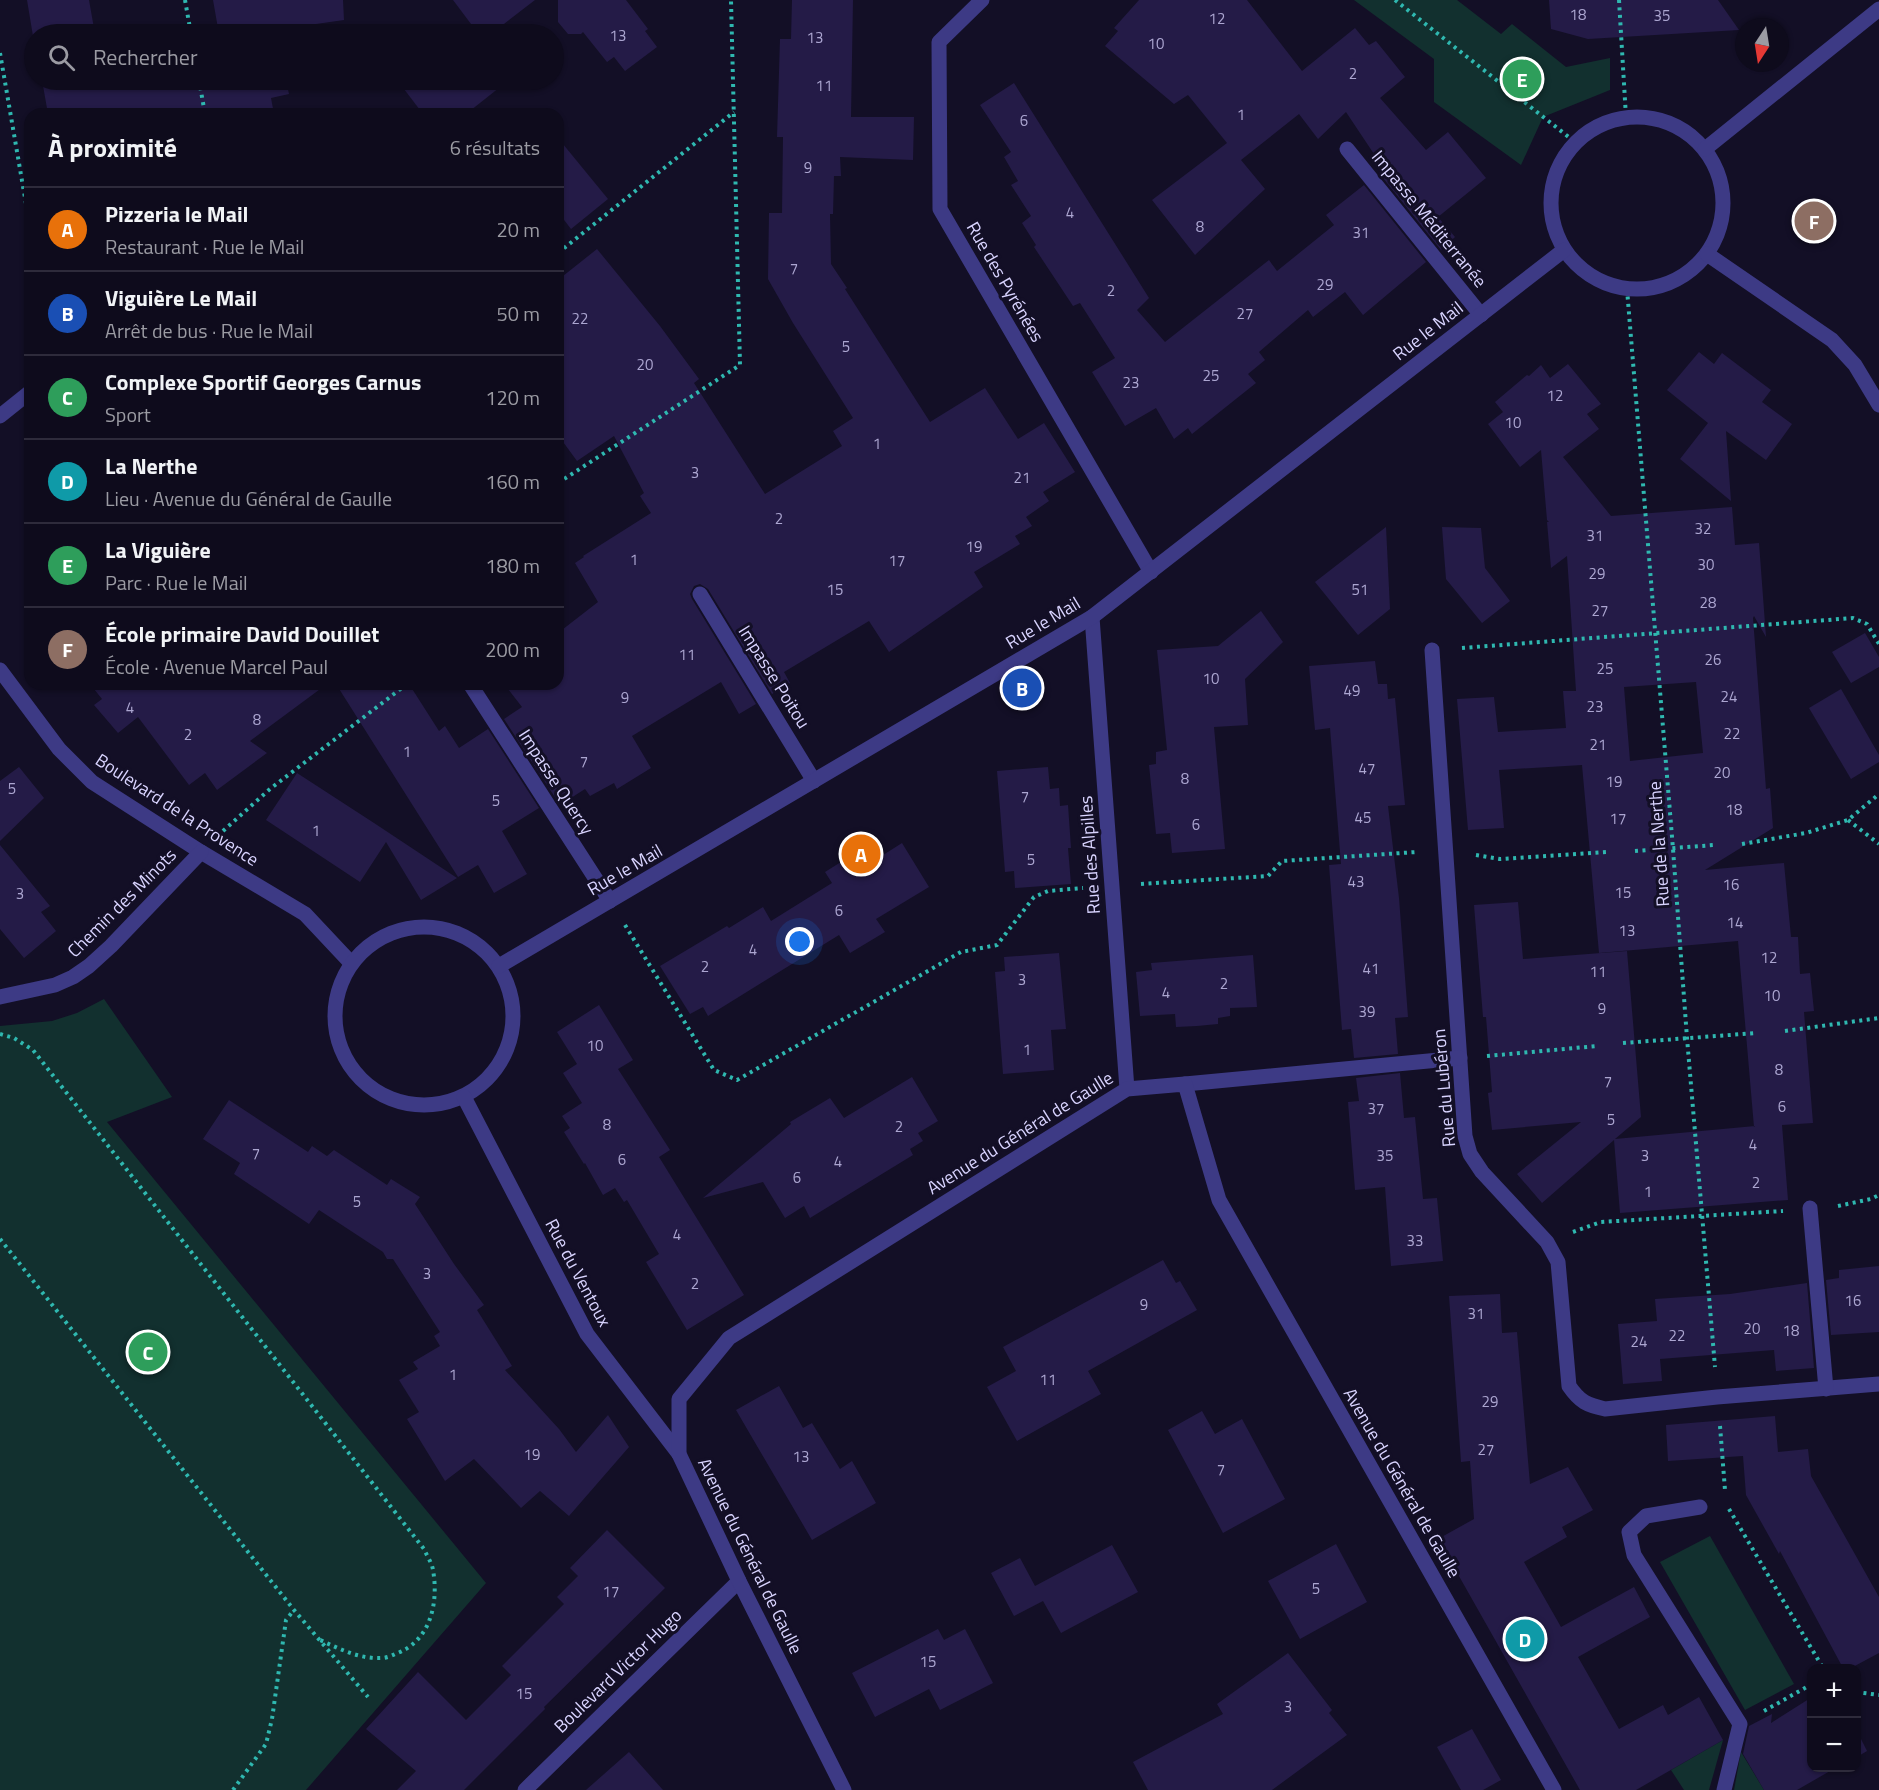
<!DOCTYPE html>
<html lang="fr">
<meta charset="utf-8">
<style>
:root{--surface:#0e0b1c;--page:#1c1929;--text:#f1f3f6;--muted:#9b9ba3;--line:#2e2b3b;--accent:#d93025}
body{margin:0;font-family:"Titillium Web",sans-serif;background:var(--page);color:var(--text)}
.controls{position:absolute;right:18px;bottom:18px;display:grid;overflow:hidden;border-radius:12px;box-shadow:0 2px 4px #0004}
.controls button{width:54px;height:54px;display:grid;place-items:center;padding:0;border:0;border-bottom:2px solid var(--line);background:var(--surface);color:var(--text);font:30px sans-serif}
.compass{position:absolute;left:1735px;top:18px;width:54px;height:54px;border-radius:50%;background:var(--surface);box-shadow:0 2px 4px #0004;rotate:192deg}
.you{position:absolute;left:800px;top:942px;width:21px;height:21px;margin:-15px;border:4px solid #fff;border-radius:50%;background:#1a73e8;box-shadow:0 0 0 9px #1a73e833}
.badge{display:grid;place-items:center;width:39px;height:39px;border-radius:50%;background:var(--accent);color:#fff;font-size:20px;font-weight:700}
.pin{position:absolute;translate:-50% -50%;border:3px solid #fff;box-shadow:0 2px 6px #0006}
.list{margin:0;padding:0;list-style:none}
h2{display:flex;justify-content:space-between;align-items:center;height:78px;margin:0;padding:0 24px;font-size:26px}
h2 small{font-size:20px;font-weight:400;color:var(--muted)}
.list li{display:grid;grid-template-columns:39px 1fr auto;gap:18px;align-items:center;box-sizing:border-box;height:84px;padding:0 24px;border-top:2px solid var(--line)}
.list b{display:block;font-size:22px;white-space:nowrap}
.list p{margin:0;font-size:20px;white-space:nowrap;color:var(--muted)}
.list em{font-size:20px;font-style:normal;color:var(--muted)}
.icon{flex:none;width:33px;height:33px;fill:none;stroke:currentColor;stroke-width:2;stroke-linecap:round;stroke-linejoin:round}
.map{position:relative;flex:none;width:1879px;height:1790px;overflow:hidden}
.search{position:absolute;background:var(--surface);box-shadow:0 2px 4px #0004;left:24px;top:24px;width:540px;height:66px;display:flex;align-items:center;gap:15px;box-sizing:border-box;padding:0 21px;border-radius:33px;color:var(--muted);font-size:22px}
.panel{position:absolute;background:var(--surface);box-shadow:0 2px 4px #0004;left:24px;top:108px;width:540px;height:582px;border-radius:18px}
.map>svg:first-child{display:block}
.green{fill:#12302f}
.building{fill:#241b47;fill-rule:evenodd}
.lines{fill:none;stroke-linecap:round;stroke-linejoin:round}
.path{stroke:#2fb8b0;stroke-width:4;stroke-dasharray:3 4.5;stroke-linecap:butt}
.minor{stroke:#3d3a85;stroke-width:15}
.labels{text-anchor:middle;stroke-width:6;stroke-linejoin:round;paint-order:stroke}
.number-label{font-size:15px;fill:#aca6d1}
.street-label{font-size:18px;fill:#d9d4ff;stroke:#130f26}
</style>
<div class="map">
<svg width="1879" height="1790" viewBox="0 0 1879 1790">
<rect width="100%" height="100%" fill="#130f26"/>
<!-- green -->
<g class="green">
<path d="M1354,0H1457L1501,34L1512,24L1566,67L1610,58V90L1543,117L1521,165L1434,102V59Z"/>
<path d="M104,999L172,1097L107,1122L486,1583L306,1790H0V1026L52,1021L77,1013Z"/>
<path d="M1710,1536L1794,1684L1745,1710L1660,1562Z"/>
<path d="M1723,1740L1709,1790H1684L1671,1770Z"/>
<path d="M1741,1752L1764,1790H1734Z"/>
</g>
<!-- building -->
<g class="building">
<path d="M27,0H89L95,34H34V42Z"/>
<path d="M213,0H343L344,20L274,30L276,34H219Z"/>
<path d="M453,0H535L491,34H474L477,32Z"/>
<path d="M558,0H626L648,29L645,31L657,47L625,71L614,57L607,62L583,32L581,34H568L558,22Z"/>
<path d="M792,0H853L851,117H914L913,160L840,157L841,176H834L833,214H830L831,264L847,288L845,289L930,422L985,388L1018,439L1044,423L1075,472L1043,492L1049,501L1026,517L1032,526L1015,536L1020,544L974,572L983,587L889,652L869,621L784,672L790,683L772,694L708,589L700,584L694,586L690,594L692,599L756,704L739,714L721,682L632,736L651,768L617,789L614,783L590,796L585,789L560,805L504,719L522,707L504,684H558V633L598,602L575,563L584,557L583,556L651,513L640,496L644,493L614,436L577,461L558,435V280L597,249L660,326L699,379L694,383L765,494L842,446L833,431L853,418L793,323L768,279L769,213H782L783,137H777L780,39H791Z"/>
<path d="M1139,0H1247L1302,71L1355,28L1369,45L1376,41L1405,77L1380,98L1426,150L1448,132L1486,178L1438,217L1455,237L1441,250L1379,173L1384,169L1346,112L1318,139L1299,114L1241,160L1265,189L1195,255L1152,200L1227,143L1188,95L1174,104L1105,46L1118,31L1114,28Z"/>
<path d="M1549,0H1718L1739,30L1588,39L1551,29Z"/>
<path d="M42,80H149L150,90L190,80H286L289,94L271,98L274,114H48Z"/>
<path d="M416,80H509L466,114H423L404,89Z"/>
<path d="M1014,83L1149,298L1137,310L1165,342L1269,260L1277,271L1334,225L1326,215L1364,185L1426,262L1363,315L1345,292L1313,317L1308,310L1259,352L1265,360L1248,374L1256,383L1192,434L1188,428L1174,439L1156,408L1125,426L1092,372L1115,358L1080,303L1073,306L1034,247L1036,245L1022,223L1031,216L1011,185L1018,181L1004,157L1011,152L980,105Z"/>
<path d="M558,138L608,199L571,229L558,212Z"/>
<path d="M1699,352L1714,364L1722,353L1771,390L1762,402L1792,424L1766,460L1726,431L1731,501L1680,459L1708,423L1667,390Z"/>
<path d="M1568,364L1601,404L1587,414L1599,429L1563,457L1611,516L1732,507L1735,545L1759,543L1766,637L1754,616L1753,618L1766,789L1770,788L1773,828L1705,870L1784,863L1791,937H1798L1800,974L1810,973L1814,1011L1804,1012L1813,1123L1782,1125L1788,1200L1620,1213L1614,1140L1542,1203L1517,1174L1581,1122L1492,1130L1488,1093L1492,1092L1486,1017H1483L1474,905L1518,902L1523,959L1627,951L1641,1117L1615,1139L1755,1126L1754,1127L1738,941L1599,953L1582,765L1499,770L1504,828L1468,830L1457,699L1494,697L1498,732L1566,728L1563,691H1576L1567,556L1551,568L1547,522H1549L1547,520L1541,450L1520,467L1488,424L1503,412L1495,402L1527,375L1529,376L1541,365L1550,378ZM1696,682L1703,753L1630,761L1624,687Z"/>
<path d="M1386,527L1390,609L1358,635L1315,582Z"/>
<path d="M1442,527L1481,528L1485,568L1510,601L1482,623L1446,579Z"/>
<path d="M1261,611L1283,642L1245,679L1248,725L1214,727L1225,849L1172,853L1170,833L1156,834L1149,765L1156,764V752L1167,750L1157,650L1218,646Z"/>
<path d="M1865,633L1879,657V667L1851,683L1832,652Z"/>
<path d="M1375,661L1378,684H1387L1388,699L1395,698L1405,805L1388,806L1399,898L1408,1017L1395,1018L1398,1054L1354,1058L1351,1029L1342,1030L1335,942L1329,865L1341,864L1330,728L1315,730L1309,666Z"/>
<path d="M90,684H327L250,741L267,753L217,790L205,773L189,785L138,717L118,733L94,705L102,699Z"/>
<path d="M336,684H409L439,731L445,726L459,748L488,729L539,808L502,831L527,874L494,893L478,865L458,877Z"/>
<path d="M1841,689L1879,755V762L1851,779L1809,708Z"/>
<path d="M19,767L44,798L0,841V781Z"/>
<path d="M1048,767L1050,789L1059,788L1060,806L1068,805L1071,848H1068L1071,884L1015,888L1014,871L1005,872L997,771Z"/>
<path d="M297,773L374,823L457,878L421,900L386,842L360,882L266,820Z"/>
<path d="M902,843L929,887L876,919L885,932L850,953L839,935L708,1016L703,1007L690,1014L660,966L727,926L729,928L763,907L771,921L832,883L825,872L860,850L862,852L873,846L880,857Z"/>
<path d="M0,845L50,906L41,912L56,931L24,958L0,929Z"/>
<path d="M1059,953L1066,1029L1051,1030L1054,1070L1003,1074L995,972L1005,971L1004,957Z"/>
<path d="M1253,955L1257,1007L1230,1008V1016L1218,1018V1024L1197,1026L1176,1027L1175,1014L1140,1016L1136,972L1152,970L1151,963Z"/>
<path d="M599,1005L633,1060L618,1069L670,1150L659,1157L744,1295L687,1330L646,1262L659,1254L627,1200L624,1202L615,1188L603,1195L585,1163L584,1164L564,1132L570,1128L562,1116L582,1103L563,1073L577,1064L557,1032Z"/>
<path d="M1400,1073L1404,1118L1415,1117L1423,1199L1437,1198L1443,1261L1391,1266L1385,1187L1355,1190L1348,1102L1359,1101L1356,1078Z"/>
<path d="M912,1077L938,1121L918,1133L923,1141L910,1149L913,1155L810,1218L804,1206L785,1218L763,1182L703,1198L791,1124L790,1122L830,1098L844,1118Z"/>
<path d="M229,1100L308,1152L312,1146L327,1156L334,1150L387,1185L391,1179L420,1197L415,1204L454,1264L484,1305L477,1310L512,1366L505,1370L559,1429L576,1452L608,1415L629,1447L569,1516L540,1491L521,1508L474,1459L445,1481L407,1419L419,1412L399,1380L418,1369L413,1362L440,1346L434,1336L440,1332L393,1259H387L383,1252L319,1210L309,1224L234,1174L240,1163L203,1139Z"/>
<path d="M1163,1260L1176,1283L1180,1281L1197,1310L1088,1371L1101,1394L1017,1441L987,1387L1016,1371L1003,1347Z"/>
<path d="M1879,1266V1332L1831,1335L1826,1280L1839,1278V1270Z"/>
<path d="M1807,1283L1814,1368L1776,1371L1774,1350L1660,1359L1662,1381L1623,1384L1618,1324L1657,1321L1655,1299L1730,1294Z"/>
<path d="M1500,1294L1502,1333L1517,1332L1530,1484L1568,1467L1593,1510L1562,1527L1567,1537L1524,1562L1561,1627L1634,1587L1650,1617L1578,1657L1619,1729L1663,1705L1668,1715L1699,1697L1723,1740L1636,1790H1580L1438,1539L1474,1519L1470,1461L1461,1462L1449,1296Z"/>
<path d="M779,1386L803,1428L812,1423L840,1469L852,1461L876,1503L812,1540L736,1410Z"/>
<path d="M1202,1411L1215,1434L1242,1419L1285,1499L1223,1533L1168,1430Z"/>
<path d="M1775,1416L1778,1452L1808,1449L1811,1476L1879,1597V1653L1851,1668H1843L1780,1551L1779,1554L1746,1495L1743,1456L1668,1461L1666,1425Z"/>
<path d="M607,1530L665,1588L544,1707L545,1709L464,1790H397L416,1771L366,1729L418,1672L466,1720L511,1675L502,1666L564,1604L557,1597L578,1576L570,1568Z"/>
<path d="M1336,1544L1367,1602L1300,1639L1268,1581Z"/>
<path d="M1112,1545L1138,1592L1061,1633L1043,1601L1014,1616L991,1573L1020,1558L1035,1586Z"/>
<path d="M938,1629L944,1640L965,1629L993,1683L940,1710L929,1689L875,1717L852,1673Z"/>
<path d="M1288,1653L1332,1710L1329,1713L1347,1735L1272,1790H1148L1133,1762L1223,1714L1217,1704Z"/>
<path d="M1812,1697V1767H1837L1797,1790H1764L1743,1754L1749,1726L1772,1714L1771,1723Z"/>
<path d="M1472,1729L1501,1780L1483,1790H1461L1437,1747Z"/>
<path d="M1857,1731L1867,1751L1857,1757Z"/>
<path d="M629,1752L663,1790H586Z"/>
</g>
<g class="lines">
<!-- path -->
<g class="path">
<path d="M185,0L191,34"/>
<path d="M1395,0L1575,142"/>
<path d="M1619,0L1626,117"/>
<path d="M0,53L30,227"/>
<path d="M199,80L205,114"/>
<path d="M558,253L734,112"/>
<path d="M1627,289L1673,849L1687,1038L1715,1367"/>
<path d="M558,483L740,365L731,0"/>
<path d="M1462,648L1853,618L1867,624L1879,644"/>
<path d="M1848,820L1879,844"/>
<path d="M223,831L270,789L407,684"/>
<path d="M1742,844L1806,833L1848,820L1879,794"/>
<path d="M1635,851L1714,845"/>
<path d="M1476,855L1500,859L1607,852"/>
<path d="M1141,884L1268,876L1282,861L1417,852"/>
<path d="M625,925L714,1070L737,1080L961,952L997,945L1034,897L1048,891L1083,888"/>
<path d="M1785,1031L1879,1018"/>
<path d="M0,1034L14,1038L33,1050L424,1549C427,1556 432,1563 433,1570C439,1604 430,1642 395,1654C391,1656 386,1658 381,1658C359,1659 340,1649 320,1640"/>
<path d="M1623,1043L1756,1033"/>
<path d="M1487,1056L1597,1046"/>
<path d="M1838,1206L1871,1199L1879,1195"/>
<path d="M1573,1232L1601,1222L1783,1211"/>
<path d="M0,1239L294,1610L368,1697"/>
<path d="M1720,1426L1725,1490"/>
<path d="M1729,1509L1823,1668"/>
<path d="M1856,1692L1879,1695"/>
<path d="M1764,1711L1812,1684"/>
<path d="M233,1790L266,1744L272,1719L286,1620L294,1610"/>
</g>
<!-- minor -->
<g class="minor">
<path d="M982,0L939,42L940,209L1151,572"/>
<circle cx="1637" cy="203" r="86"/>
<path d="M1347,149L1481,315"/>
<path d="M1705,149L1879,9"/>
<path d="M1707,254L1832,340L1855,365L1879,405"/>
<path d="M0,416L30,392"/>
<path d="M700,594L814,781"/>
<path d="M1092,617L1127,1089"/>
<path d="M1432,650L1465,1136L1470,1154L1482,1172L1547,1242L1558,1262L1569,1386C1580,1402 1587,1405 1605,1409L1717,1397L1879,1384"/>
<path d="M0,670L59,749L92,782L201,852L305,914L351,963"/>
<path d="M470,684L610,901"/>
<circle cx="424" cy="1016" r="89"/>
<path d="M499,966L1092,617L1564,250"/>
<path d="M0,997L55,985L73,977L89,966L111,946L201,852"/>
<path d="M1185,1084L1460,1058"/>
<path d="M464,1097L587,1334L679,1454"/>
<path d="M1810,1208L1826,1389"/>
<path d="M1700,1507L1646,1516L1629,1532L1634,1555L1740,1724L1724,1790"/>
<path d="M525,1790L739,1581"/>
<path d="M844,1790L739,1581L679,1454V1399L729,1338L1127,1089L1185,1084L1219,1200L1554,1790"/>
</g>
</g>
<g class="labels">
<!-- number labels -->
<g class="number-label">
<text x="1578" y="20">18</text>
<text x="1662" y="21">35</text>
<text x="1217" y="24">12</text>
<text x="618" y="41">13</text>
<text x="815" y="43">13</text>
<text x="1156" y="49">10</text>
<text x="1353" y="79">2</text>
<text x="824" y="91">11</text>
<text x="1241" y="120">1</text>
<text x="1024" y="126">6</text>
<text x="808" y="173">9</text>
<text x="1070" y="218">4</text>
<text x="1200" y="232">8</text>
<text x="1361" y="238">31</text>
<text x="794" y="274">7</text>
<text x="1325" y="290">29</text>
<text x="1111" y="296">2</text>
<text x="1245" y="319">27</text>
<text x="580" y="324">22</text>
<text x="846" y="352">5</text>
<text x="645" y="370">20</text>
<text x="1211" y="381">25</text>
<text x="1131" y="388">23</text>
<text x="1555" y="401">12</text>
<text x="1513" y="428">10</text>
<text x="877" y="449">1</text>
<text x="695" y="478">3</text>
<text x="1022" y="483">21</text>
<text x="779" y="524">2</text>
<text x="1703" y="534">32</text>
<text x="1595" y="541">31</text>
<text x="974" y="552">19</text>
<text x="634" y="565">1</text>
<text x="897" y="566">17</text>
<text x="1706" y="570">30</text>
<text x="1597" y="579">29</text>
<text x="835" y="595">15</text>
<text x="1360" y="595">51</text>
<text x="1708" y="608">28</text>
<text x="1600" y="616">27</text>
<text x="687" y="660">11</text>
<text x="1713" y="665">26</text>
<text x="1605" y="674">25</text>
<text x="1211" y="684">10</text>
<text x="1352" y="696">49</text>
<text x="1729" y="702">24</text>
<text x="625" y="703">9</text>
<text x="1595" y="712">23</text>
<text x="130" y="713">4</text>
<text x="257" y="725">8</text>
<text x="1732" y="739">22</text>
<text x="188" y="740">2</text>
<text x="1598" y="750">21</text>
<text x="407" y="757">1</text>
<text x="584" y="767">7</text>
<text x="1367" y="774">47</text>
<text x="1722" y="778">20</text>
<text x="1185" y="784">8</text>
<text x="1614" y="787">19</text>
<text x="12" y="794">5</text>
<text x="1025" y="802">7</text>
<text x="496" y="806">5</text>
<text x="1734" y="815">18</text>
<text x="1363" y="823">45</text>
<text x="1618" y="824">17</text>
<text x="1196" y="830">6</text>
<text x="316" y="836">1</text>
<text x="1031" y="865">5</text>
<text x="1356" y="887">43</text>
<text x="1731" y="890">16</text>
<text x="1623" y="898">15</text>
<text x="20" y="899">3</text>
<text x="839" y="916">6</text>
<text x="1735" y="928">14</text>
<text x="1627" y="936">13</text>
<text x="753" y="955">4</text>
<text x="1769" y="963">12</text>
<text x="705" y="972">2</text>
<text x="1371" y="974">41</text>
<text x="1598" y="977">11</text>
<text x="1022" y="985">3</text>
<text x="1224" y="989">2</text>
<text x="1166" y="998">4</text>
<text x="1772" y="1001">10</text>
<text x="1602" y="1014">9</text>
<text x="1367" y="1017">39</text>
<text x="595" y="1051">10</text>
<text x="1027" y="1055">1</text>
<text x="1779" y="1075">8</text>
<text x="1608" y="1087">7</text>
<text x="1782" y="1112">6</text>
<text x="1376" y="1114">37</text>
<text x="1611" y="1125">5</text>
<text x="607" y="1130">8</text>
<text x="899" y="1132">2</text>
<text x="1753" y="1150">4</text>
<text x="256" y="1159">7</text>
<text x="1385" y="1161">35</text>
<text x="1645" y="1161">3</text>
<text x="622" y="1165">6</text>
<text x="838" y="1167">4</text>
<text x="797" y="1183">6</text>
<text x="1756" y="1188">2</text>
<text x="1648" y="1197">1</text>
<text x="357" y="1207">5</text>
<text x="677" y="1240">4</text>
<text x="1415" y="1246">33</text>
<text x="427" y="1279">3</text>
<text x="695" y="1289">2</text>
<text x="1853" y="1306">16</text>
<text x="1144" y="1310">9</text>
<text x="1476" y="1319">31</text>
<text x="1752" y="1334">20</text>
<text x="1791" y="1336">18</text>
<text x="1677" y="1341">22</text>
<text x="1639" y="1347">24</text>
<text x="453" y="1380">1</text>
<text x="1048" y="1385">11</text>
<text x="1490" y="1407">29</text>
<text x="1486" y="1455">27</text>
<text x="532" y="1460">19</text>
<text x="801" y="1462">13</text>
<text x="1221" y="1475">7</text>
<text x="1316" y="1594">5</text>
<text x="611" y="1597">17</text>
<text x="928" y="1667">15</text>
<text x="524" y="1699">15</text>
<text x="1288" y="1712">3</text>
</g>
<!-- street labels -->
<g class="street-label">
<text transform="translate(1429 219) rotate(51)" y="6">Impasse Méditerranée</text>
<text transform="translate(1005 282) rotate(60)" y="6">Rue des Pyrénées</text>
<text transform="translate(1428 331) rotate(-38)" y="6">Rue le Mail</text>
<text transform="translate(1043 623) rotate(-31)" y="6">Rue le Mail</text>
<text transform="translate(774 677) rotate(58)" y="6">Impasse Poitou</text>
<text transform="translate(556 782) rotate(57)" y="6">Impasse Quercy</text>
<text transform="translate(177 810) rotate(33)" y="6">Boulevard de la Provence</text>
<text transform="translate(1659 844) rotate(-94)" y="6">Rue de la Nerthe</text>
<text transform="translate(1090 855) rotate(-94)" y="6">Rue des Alpilles</text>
<text transform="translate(625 870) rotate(-30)" y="6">Rue le Mail</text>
<text transform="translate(122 903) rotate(-45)" y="6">Chemin des Minots</text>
<text transform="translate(1444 1088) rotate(-95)" y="6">Rue du Lubéron</text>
<text transform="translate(1020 1133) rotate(-32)" y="6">Avenue du Général de Gaulle</text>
<text transform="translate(578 1273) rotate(62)" y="6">Rue du Ventoux</text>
<text transform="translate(1402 1483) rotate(60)" y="6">Avenue du Général de Gaulle</text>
<text transform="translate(750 1556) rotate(64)" y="6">Avenue du Général de Gaulle</text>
<text transform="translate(618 1671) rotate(-44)" y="6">Boulevard Victor Hugo</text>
</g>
</g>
</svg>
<div class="controls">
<button>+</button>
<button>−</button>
</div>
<svg class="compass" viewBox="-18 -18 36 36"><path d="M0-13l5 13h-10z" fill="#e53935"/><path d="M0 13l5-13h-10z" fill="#9b9ba3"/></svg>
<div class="you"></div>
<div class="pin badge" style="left:861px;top:854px;background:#e8710a">A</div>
<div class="pin badge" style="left:1022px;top:688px;background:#1a4fb4">B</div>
<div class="pin badge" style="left:148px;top:1352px;background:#2e9e5b">C</div>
<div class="pin badge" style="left:1525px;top:1639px;background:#0f9aa8">D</div>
<div class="pin badge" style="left:1522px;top:79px;background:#2e9e5b">E</div>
<div class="pin badge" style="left:1814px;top:221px;background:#8d6e63">F</div>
<div class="search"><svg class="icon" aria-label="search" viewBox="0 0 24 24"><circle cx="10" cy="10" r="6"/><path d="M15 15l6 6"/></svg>Rechercher</div>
<section class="panel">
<h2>À proximité<small>6 résultats</small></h2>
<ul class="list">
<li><span class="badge" style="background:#e8710a">A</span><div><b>Pizzeria le Mail</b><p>Restaurant · Rue le Mail</p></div><em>20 m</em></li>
<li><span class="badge" style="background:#1a4fb4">B</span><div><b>Viguière Le Mail</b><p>Arrêt de bus · Rue le Mail</p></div><em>50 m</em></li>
<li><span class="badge" style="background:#2e9e5b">C</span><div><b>Complexe Sportif Georges Carnus</b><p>Sport</p></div><em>120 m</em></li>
<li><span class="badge" style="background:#0f9aa8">D</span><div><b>La Nerthe</b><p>Lieu · Avenue du Général de Gaulle</p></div><em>160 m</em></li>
<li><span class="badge" style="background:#2e9e5b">E</span><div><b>La Viguière</b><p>Parc · Rue le Mail</p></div><em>180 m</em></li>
<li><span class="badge" style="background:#8d6e63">F</span><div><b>École primaire David Douillet</b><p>École · Avenue Marcel Paul</p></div><em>200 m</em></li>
</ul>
</section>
</div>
